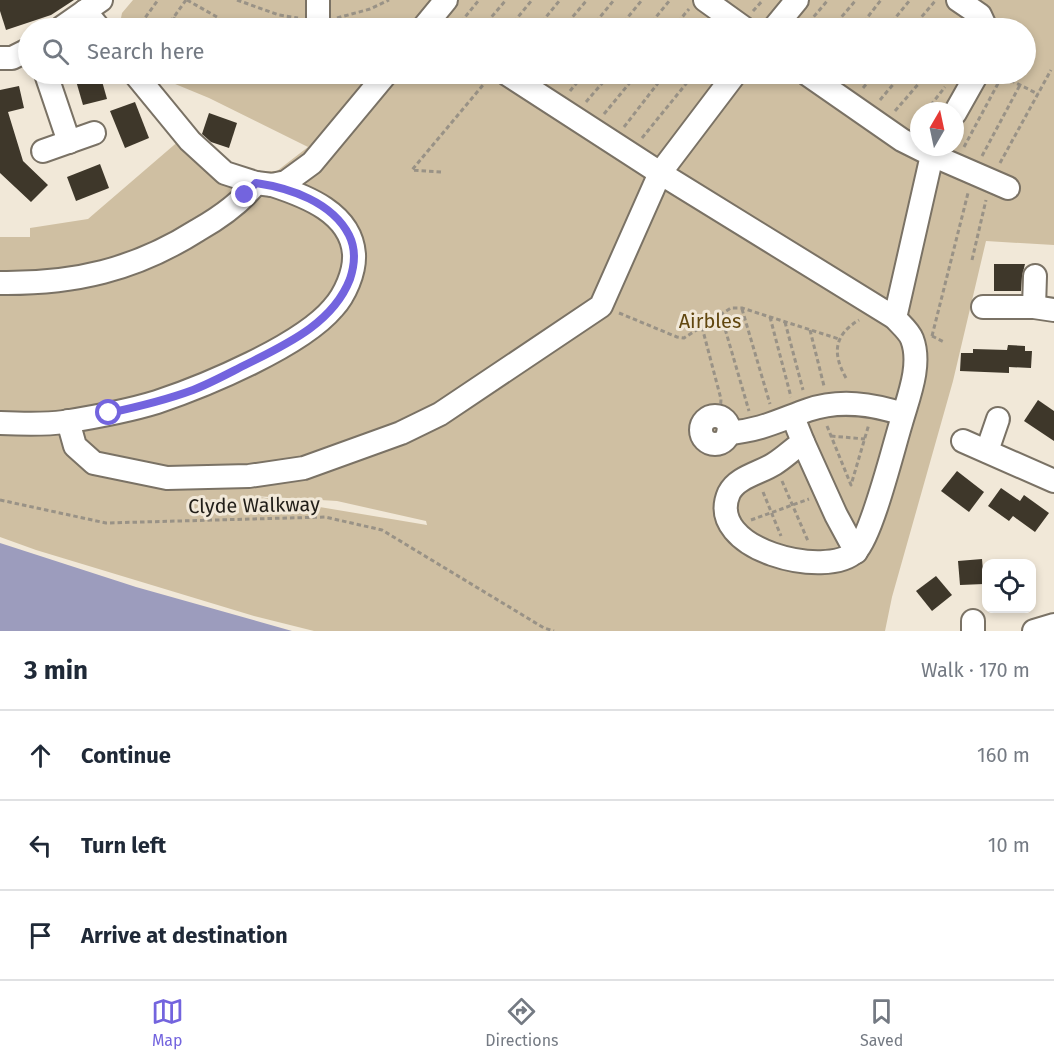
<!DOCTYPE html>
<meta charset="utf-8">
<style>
:root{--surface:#fff;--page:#f6f6f7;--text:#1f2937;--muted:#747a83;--line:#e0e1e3;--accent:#7364de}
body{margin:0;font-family:"Fira Sans",sans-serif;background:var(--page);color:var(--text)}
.controls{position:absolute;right:18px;bottom:18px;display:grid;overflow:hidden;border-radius:12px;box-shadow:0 3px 9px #0003}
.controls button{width:54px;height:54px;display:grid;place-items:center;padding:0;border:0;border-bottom:2px solid var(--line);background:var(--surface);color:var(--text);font:30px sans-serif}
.compass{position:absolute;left:910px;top:102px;width:54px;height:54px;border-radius:50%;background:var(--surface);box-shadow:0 3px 9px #0003;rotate:9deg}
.stop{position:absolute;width:18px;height:18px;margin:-14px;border:4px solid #7364de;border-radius:50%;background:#fff}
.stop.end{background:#7364de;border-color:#fff;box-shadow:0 2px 6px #0008}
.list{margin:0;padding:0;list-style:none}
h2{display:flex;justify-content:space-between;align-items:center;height:78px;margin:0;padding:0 24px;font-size:26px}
h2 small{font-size:20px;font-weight:400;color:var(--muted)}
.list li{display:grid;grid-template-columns:39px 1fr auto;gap:18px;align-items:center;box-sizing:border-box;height:90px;padding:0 24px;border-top:2px solid var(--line)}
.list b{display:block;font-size:22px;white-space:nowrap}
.list em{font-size:20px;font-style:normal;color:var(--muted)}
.icon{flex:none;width:33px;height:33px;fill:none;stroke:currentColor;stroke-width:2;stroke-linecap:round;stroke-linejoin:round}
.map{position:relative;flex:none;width:1054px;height:631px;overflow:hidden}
.search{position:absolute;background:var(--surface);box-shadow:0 3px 9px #0003;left:18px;right:18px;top:18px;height:66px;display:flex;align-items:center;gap:15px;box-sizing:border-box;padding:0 21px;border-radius:33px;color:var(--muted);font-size:22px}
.sheet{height:348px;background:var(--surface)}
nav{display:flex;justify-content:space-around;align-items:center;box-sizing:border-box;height:84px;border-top:2px solid var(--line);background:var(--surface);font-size:16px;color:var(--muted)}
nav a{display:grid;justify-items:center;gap:3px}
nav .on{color:var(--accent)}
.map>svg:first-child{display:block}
.green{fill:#cfbfa2;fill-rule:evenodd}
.water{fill:#9c9cbd}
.building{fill:#3e372a}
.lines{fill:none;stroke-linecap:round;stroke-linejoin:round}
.minor-casing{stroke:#7a7265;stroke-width:26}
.path{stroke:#999286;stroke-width:3;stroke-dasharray:4.5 3;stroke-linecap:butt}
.minor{stroke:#fff;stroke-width:22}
.route{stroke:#7364de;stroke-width:8}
.labels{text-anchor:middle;stroke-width:6;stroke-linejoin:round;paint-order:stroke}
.park-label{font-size:20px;fill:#61470f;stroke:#f1e8d8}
.street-label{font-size:20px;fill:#211e18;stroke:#f1e8d8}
</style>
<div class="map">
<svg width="1054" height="631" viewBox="0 0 1054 631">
<rect width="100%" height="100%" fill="#f1e8d8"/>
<!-- green -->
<path class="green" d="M133,0H1054V245L986,241L953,381L892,597L885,631H314L254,616L36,550L0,537V237H30V228L88,219L188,133L225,160L250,172L277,171L308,147L209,98L151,74H1026V28H119L122,13ZM919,111H955V147H919ZM254,496L337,501L426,521L427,525Z"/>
<!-- water -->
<path class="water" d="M0,543L136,587L292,631H0Z"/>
<!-- building -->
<g class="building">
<path d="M0,0H74L51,15L6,30L0,11Z"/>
<path d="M74,74H100L107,99L83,105Z"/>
<path d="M19,86L24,108L8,112L23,161L48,185L31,202L0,173V90Z"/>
<path d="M135,102L149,138L125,148L110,111Z"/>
<path d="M209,113L237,123L229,148L211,142L202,134Z"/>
<path d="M100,164L109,188L76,201L67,177Z"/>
<path d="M994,264H1025L1022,276L1021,291H994Z"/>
<path d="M1008,345L1025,346V351H1032L1031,368L1009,367V373L960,371L961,353H973V349L1007,350Z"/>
<path d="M1038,400L1054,411V441L1024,421Z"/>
<path d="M957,471L984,492L969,512L941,491Z"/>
<path d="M1001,488L1020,501L1024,495L1049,513L1035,532L1013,516L1009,521L988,506Z"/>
<path d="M982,559L984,584L960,585L958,561Z"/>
<path d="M936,576L952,595L932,611L916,591Z"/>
</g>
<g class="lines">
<!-- minor casing -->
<g class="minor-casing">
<g id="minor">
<path d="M318,0V28"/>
<path d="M705,0L744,28"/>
<path d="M958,0L980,15L986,28"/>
<path d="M85,11L99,28"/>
<path d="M61,28L101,0"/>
<path d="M423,28L446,0"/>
<path d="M774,28L797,0"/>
<path d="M0,58H12L28,50"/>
<path d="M46,74L69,142"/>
<path d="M135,74L190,141L225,173L256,183L272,185L286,182L312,163L386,74"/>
<path d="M507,74L660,173L895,318L932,155L902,140L807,74"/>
<path d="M955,113L977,74"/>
<path d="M936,147L932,155L1008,188"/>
<path d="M43,151L94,133"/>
<path d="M0,283C74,284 135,270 198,230C219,218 241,203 256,183"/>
<path d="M983,307H1034L1054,310"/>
<path d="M1034,307L1035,276"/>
<circle cx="715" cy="430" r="14"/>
<path d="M793,417L803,442C793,449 784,458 774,464C760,473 737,477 729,493C704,550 828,580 856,551C872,535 893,449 901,423C908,398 922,365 912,339C909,331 900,324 895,318"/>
<path d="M68,421L75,446L94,463L167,478L249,476L304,468L401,433L440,414L601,306L660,173L735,74"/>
<path d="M0,423C21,424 43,425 64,422C95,417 128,411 157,402C205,386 301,346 333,308C345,295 355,272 354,254C351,213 306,196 272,185"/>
<path d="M728,433C759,431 780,420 808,410C840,399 872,404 903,414"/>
<path d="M963,441L1054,481"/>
<path d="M803,442L836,515L856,552"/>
<path d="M987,451L998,419"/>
<path d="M973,631V621"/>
<path d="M1034,631L1054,625"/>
</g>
</g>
<!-- path -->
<g class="path">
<path d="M187,0L217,17"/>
<path d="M237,0L279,15L298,18"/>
<path d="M753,11L763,0"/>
<path d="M173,18L192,28"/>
<path d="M337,18L370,9L389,0"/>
<path d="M149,28L142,22L158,0"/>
<path d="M166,28L186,0"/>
<path d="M456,28L479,0"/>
<path d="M482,28L506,0"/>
<path d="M509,28L532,0"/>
<path d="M537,28L560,0"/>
<path d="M563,28L587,0"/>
<path d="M591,28L614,0"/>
<path d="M619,28L642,0"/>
<path d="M647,28L670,0"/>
<path d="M673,28L689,9"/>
<path d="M804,28L828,0"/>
<path d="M832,28L856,0"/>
<path d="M859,28L881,0"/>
<path d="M887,28L910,0"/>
<path d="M912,28L936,0"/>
<path d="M940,28L949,18"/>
<path d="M863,88L875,74"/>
<path d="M570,91L584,74"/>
<path d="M880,100L902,74"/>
<path d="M586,102L610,74"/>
<path d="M895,111L927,74"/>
<path d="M926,111L945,87"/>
<path d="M604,114L637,74"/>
<path d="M624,127L665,74"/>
<path d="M642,138L694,74"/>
<path d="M964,147L1002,76L1038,94"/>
<path d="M982,156L1020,85"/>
<path d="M1000,163L1051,70"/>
<path d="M441,172L412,170L488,79"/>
<path d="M972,260L986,200"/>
<path d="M742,309L770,404"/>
<path d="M619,313L677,337L684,338L731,308H742L839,339"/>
<path d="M721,315L749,411"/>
<path d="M770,317L791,397"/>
<path d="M785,322L803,390"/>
<path d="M702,327L721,399L720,416"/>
<path d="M810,330L824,386"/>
<path d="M932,336L968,193"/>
<path d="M932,336L944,342"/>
<path d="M846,378C832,353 834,335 859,320"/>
<path d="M827,426L851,485L869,424"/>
<path d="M831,436L865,439"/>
<path d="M782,481L808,541"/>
<path d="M763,492L781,536"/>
<path d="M0,500L106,523L325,517L382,530L544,628L554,631"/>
<path d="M751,520L809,499"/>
</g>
<!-- minor -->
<use href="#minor" class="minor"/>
</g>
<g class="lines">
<!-- route -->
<path class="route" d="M109,413C137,407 166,400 193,390C211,383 229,373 247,364C287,344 333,323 350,279C355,264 356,249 349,235C332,202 290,188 256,183L245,195"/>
</g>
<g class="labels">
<!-- park labels -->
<g class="park-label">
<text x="710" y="328">Airbles</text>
</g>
<!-- street labels -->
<g class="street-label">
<text transform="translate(254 505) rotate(-1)" y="7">Clyde Walkway</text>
</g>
</g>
</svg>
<div class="controls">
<button><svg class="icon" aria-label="locate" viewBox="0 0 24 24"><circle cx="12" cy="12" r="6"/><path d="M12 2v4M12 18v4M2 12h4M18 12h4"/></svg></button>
</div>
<svg class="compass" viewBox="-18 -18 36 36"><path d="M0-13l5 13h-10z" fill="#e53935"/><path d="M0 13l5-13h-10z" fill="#747a83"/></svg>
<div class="stop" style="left:109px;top:413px"></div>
<div class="stop end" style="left:245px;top:195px"></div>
<div class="search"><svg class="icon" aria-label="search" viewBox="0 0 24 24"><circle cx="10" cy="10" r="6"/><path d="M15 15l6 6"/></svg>Search here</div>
</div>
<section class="sheet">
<h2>3 min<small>Walk · 170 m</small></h2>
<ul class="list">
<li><svg class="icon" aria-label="ahead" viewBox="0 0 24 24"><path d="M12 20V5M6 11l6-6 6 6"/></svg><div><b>Continue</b></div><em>160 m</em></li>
<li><svg class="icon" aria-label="left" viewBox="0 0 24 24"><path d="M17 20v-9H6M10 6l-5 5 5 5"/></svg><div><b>Turn left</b></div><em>10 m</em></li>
<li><svg class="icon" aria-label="arrive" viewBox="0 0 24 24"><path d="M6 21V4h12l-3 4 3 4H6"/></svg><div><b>Arrive at destination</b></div></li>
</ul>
</section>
<nav>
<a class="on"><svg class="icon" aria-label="map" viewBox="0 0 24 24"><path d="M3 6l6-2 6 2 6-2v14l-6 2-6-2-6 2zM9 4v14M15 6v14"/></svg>Map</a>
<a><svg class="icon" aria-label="directions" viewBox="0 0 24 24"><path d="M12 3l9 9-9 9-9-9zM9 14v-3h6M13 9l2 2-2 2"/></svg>Directions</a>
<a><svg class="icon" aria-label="saved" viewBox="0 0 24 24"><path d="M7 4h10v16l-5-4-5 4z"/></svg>Saved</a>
</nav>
